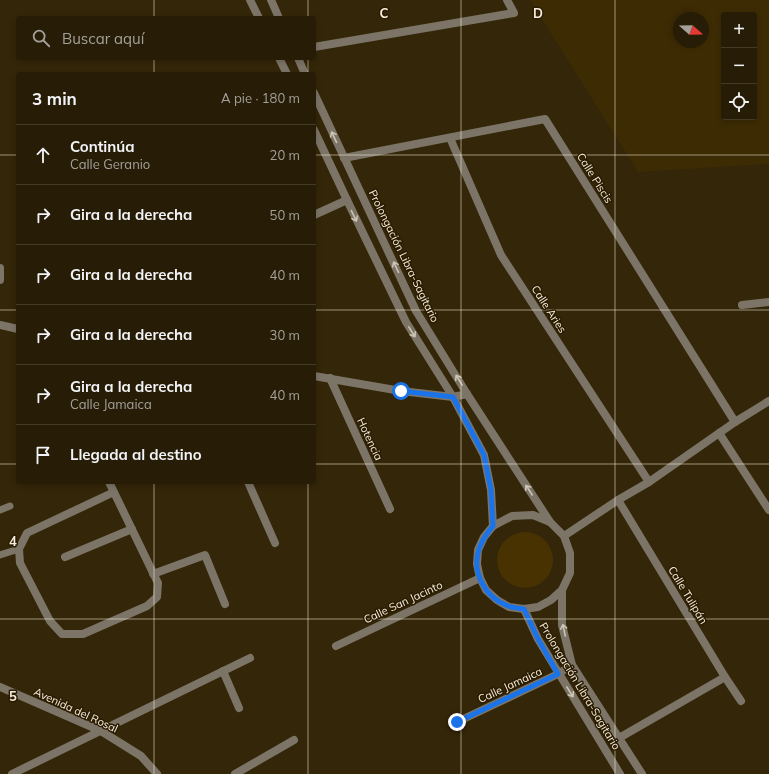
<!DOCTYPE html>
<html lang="es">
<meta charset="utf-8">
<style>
:root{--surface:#271c06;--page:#2f2510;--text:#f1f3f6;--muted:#a4a19b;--line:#433a28}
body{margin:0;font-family:Mulish,sans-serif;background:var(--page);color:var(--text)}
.controls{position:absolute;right:12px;top:12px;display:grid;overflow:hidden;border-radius:4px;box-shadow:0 2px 6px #0003}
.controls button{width:36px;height:36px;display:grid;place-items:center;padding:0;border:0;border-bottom:1px solid var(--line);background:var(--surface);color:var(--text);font:20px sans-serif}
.compass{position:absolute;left:673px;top:12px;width:36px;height:36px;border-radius:50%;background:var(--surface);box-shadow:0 2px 6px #0003;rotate:110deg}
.stop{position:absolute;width:12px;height:12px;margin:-9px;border:3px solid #1a73e8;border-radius:50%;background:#fff}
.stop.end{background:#1a73e8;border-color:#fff;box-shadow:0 1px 4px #0008}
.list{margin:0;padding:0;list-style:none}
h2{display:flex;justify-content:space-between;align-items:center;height:52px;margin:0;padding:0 16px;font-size:17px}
h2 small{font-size:13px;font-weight:400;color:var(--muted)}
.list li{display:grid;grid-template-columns:26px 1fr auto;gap:12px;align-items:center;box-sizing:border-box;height:60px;padding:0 16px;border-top:1px solid var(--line)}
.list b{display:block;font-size:15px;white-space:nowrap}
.list p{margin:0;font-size:13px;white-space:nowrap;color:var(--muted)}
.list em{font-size:13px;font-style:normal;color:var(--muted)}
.icon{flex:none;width:22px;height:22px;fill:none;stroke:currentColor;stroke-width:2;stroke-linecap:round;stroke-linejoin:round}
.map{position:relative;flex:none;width:769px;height:774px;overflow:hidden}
.search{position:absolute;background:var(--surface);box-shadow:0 2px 6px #0003;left:16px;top:16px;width:300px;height:44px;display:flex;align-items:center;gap:10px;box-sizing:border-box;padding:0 14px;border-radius:4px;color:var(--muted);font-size:15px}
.panel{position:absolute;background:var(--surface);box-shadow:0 2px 6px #0003;left:16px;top:72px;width:300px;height:412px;border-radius:4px}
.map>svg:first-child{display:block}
.built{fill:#3d2b04;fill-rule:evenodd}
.green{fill:#483201}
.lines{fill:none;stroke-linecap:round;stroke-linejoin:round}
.service{stroke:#7c7567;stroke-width:7}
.minor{stroke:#7c7567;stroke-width:8}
.tertiary{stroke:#7c7567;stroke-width:8}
.oneway{stroke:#ccc4b4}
.route{stroke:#1a73e8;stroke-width:5}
.grid{fill:none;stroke:#f7eedd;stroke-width:1;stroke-opacity:0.55}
.labels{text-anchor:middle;stroke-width:3;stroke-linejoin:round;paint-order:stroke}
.street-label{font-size:11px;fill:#f7eedd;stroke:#2a1c00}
.grid-label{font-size:13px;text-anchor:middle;font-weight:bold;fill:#f7eedd;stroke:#2a1c00;stroke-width:3;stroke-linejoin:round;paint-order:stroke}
</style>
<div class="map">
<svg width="769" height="774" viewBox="0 0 769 774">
<rect width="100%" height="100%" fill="#342608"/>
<!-- built -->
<path class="built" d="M530,0H769V164L638,172ZM724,15H754V117H724ZM679,18H703V42H679Z"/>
<!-- green -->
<circle class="green" cx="525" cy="560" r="28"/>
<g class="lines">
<!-- service -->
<g class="service">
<path d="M0,510L10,506"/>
<path d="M0,555L19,549"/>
</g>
<!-- minor -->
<g class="minor">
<path d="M250,0L259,18"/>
<path d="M271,0L279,18"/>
<path d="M314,47L514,13L507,0"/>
<path d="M279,58L287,74"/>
<path d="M298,58L305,74"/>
<path d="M314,93L416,311L467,394L550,522"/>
<path d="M314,130L347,200L406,322L453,397L484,455L491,490L493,526"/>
<path d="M450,138L501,255L649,482"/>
<path d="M344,158L545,119L735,422"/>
<path d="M314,215L347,200"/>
<path d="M0,268V280"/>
<path d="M742,305L769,302"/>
<path d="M0,325L18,329"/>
<path d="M314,376L401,391L453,397L467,394"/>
<path d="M330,378L390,509"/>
<path d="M719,433L769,510"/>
<path d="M109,482L158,583L157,597L147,606L83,634H62L50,621L20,563L19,549L27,533L114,492"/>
<path d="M248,482L275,543"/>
<path d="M618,500L725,677L741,701"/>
<path d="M564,536L618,500L649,482L735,422L769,401"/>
<path d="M65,557L132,529"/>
<path d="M153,574L205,555L225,604"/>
<path d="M562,590L551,600L538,607L524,609L509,607L497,600L486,590L480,578L477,564L478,550L484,537L493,526L512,516L533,515L550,522L564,536L570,553V573L562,590V625L572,665L642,774"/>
<path d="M524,609L538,639L620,774"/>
<path d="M336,646L480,578"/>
<path d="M223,671L239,708"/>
<path d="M457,722L558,674L572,665"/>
<path d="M619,738L725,677"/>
<path d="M12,774L250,658"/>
<path d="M235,774L294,740"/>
</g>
<!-- tertiary -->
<path class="tertiary" d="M0,687L101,731L141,756L157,774"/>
</g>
<!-- one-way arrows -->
<defs><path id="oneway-shaft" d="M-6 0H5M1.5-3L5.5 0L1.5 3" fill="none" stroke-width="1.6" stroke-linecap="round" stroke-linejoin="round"/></defs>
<g class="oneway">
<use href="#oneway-shaft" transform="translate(334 137) rotate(-115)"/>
<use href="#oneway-shaft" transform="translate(354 216) rotate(64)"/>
<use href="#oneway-shaft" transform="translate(396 267) rotate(-115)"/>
<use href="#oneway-shaft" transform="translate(412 332) rotate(58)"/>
<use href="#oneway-shaft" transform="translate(459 380) rotate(-122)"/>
<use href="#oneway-shaft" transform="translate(529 490) rotate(-123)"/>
<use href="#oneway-shaft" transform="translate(564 630) rotate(-102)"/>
<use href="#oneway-shaft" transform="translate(570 692) rotate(58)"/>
</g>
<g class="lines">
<!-- route -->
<path class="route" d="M401,391L453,397L484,455L491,490L493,526C487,533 482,540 479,549C471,573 486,598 508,606C513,608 519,608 524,609L538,639L558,674L457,722"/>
</g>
<!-- grid -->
<path class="grid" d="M154,0V18M308,0V18M461,0V774M615,0V774M154,58V74M308,58V74M0,155H18M314,155H769M0,310H18M314,310H769M0,464H18M314,464H769M154,482V774M308,482V774M0,619H769"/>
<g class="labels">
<!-- street labels -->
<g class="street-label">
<text transform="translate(595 178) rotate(58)" y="4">Calle Piscis</text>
<text transform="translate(404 256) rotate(64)" y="4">Prolongación Libra-Sagitario</text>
<text transform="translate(549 309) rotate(57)" y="4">Calle Aries</text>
<text transform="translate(370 439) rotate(65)" y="4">Hotencia</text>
<text transform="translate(688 595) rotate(59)" y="4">Calle Tulipán</text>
<text transform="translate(403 602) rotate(-25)" y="4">Calle San Jacinto</text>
<text transform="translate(510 685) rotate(-25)" y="4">Calle Jamaica</text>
<text transform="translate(580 686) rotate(59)" y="4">Prolongación Libra-Sagitario</text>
<text transform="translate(76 710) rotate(25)" y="4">Avenida del Rosal</text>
</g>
</g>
<g class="grid-label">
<text x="384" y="18">C</text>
<text x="538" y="18">D</text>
<text x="13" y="546">4</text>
<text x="13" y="701">5</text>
</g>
</svg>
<div class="controls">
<button>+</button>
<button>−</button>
<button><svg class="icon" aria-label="locate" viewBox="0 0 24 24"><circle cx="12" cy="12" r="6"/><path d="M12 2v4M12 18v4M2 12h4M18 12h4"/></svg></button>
</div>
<svg class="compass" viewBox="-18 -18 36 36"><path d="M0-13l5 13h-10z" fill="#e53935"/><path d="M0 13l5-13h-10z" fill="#a4a19b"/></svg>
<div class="stop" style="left:401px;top:391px"></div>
<div class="stop end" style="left:457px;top:722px"></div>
<div class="search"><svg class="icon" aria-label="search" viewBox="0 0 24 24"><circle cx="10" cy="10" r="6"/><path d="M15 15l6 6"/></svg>Buscar aquí</div>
<section class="panel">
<h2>3 min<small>A pie · 180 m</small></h2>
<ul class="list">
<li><svg class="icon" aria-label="ahead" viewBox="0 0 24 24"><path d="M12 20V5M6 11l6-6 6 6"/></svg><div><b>Continúa</b><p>Calle Geranio</p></div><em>20 m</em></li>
<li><svg class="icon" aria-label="right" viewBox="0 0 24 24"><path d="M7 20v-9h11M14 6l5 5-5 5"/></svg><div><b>Gira a la derecha</b></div><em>50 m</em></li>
<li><svg class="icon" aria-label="right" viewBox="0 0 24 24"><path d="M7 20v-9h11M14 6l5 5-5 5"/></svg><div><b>Gira a la derecha</b></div><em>40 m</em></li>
<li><svg class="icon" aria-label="right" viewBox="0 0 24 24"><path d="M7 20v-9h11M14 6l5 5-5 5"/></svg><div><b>Gira a la derecha</b></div><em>30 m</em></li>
<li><svg class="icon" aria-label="right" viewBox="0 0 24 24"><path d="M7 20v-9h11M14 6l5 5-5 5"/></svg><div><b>Gira a la derecha</b><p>Calle Jamaica</p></div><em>40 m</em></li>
<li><svg class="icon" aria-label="arrive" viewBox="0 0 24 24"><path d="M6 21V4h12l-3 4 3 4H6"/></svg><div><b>Llegada al destino</b></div></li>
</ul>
</section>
</div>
